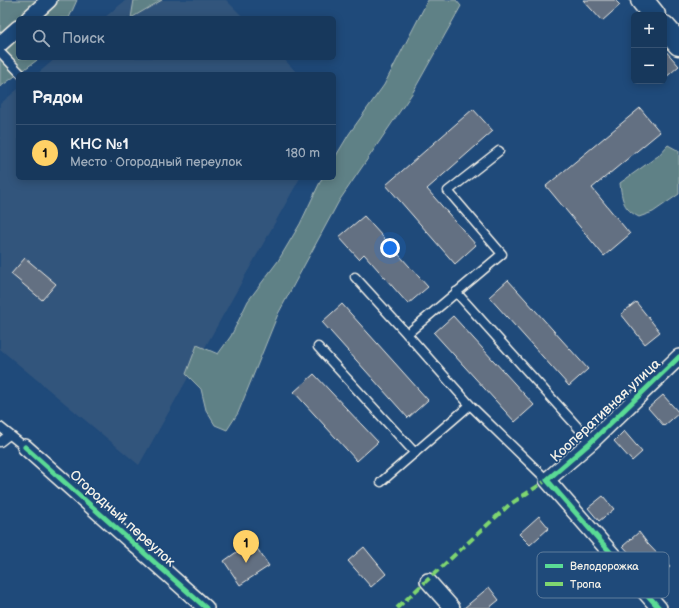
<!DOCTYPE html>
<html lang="ru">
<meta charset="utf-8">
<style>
:root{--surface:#17385c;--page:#244365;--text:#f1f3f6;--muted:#9eacbb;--line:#365272;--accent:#ffd166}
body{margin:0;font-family:"Balsamiq Sans",sans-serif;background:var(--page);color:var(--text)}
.controls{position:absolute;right:12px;top:12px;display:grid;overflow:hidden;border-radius:6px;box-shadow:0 2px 10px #0003}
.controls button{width:36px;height:36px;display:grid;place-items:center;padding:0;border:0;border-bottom:1px solid var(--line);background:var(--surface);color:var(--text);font:20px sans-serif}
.you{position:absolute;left:390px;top:248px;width:14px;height:14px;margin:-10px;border:3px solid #fff;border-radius:50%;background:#1a73e8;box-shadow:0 0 0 6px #1a73e833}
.badge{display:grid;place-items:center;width:26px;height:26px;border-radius:50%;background:var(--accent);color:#111;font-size:13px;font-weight:700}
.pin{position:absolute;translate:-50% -33px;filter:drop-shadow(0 1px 2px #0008)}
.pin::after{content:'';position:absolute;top:21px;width:14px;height:12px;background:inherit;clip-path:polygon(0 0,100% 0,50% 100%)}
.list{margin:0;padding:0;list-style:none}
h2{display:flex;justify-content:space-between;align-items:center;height:52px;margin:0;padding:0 16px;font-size:17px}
h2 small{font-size:13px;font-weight:400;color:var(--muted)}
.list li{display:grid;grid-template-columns:26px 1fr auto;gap:12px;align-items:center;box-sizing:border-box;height:56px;padding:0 16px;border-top:1px solid var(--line)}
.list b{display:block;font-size:15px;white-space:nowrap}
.list p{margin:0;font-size:13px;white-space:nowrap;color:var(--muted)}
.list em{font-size:13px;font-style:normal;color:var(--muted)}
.icon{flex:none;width:22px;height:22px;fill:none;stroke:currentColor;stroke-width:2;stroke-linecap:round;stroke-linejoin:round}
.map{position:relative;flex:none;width:679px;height:608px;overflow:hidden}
.search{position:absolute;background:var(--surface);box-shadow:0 2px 10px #0003;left:16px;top:16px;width:320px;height:44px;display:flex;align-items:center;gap:10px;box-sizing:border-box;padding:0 14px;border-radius:6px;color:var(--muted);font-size:15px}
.panel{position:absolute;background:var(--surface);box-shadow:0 2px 10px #0003;left:16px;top:72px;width:320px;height:108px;border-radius:6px}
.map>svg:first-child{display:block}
.built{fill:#33557c}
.green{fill:#5e8186;stroke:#a9b9b7}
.building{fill:#636f82;stroke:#f4f1e8}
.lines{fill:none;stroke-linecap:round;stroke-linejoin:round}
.lane-casing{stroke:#f4f1e8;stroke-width:11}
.street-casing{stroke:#f4f1e8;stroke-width:18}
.primary-casing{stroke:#f4f1e8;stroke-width:25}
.lane{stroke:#1f4a7a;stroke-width:8}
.street{stroke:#1f4a7a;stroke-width:15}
.primary{stroke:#1f4a7a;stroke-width:22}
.quiet{stroke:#7fd670;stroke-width:4;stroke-dasharray:8 4;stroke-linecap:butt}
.cycleway-casing{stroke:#1f4a7a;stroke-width:8}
.cycleway{stroke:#5adb95;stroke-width:5}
.labels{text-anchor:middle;stroke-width:3.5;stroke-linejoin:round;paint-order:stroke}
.street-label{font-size:14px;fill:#f4f1e8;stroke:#1f4a7a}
.key{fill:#1f4a7a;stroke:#5f7c9b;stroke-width:1}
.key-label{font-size:11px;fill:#f4f1e8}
</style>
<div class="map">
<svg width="679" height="608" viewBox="0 0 679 608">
<rect width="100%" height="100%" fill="#1f4a7a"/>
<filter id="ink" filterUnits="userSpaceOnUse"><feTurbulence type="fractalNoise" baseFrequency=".025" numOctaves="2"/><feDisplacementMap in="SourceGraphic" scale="8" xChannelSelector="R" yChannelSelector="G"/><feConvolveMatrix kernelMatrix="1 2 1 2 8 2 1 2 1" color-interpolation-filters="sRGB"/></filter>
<g filter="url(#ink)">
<!-- built -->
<g class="built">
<path d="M126,0H226L244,18H104Z"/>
<path d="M56,58H283L298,74H37Z"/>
<path d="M18,89V178H300L139,465L0,349V104Z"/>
</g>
<!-- green -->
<g class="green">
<path d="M0,0H77L69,18H18V58H40L0,87Z"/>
<path d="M134,0H162L131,18Z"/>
<path d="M428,0H456L461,6L413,92L339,201L278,314L238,413L227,430L215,425L206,410L201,389L186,374L197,345L218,354L231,336L248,301L278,261L300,224L322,178H334V159L349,134L384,85Z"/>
<path d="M668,145L679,151V194L653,212L639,217C623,209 622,200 620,183L658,156Z"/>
</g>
<!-- building -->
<g class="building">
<path d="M583,0H615L620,5L602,21Z"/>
<path d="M664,49L679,66L664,79Z"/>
<path d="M640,108L660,132L592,188L630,234L604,256L546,186Z"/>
<path d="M473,109L493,131L427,189L476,245L455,264L386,185Z"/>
<path d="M364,216L428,287L408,304L364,254L359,259L339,237Z"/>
<path d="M25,258L56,284L42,300L11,274Z"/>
<path d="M508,280L588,369L569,386L489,297Z"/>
<path d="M636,302L660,332L645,344L621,314Z"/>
<path d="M342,304L428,400L408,418L322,322Z"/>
<path d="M453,316L534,405L515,422L434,333Z"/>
<path d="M314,374L378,442L357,461L294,392Z"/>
<path d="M663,395L679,413L664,426L648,408Z"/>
<path d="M624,431L642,452L632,461L614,441Z"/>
<path d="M603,496L614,509L599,521L588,508Z"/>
<path d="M539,516L549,528L530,545L519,534Z"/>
<path d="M639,532L648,544L670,567L652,583L637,568L640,565L623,546Z"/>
<path d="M252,541L269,566L240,585L224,561Z"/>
<path d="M364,547L386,574L371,587L348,561Z"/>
<path d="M489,587L499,600L489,608H464Z"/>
</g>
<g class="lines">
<!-- lane casing -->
<g class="lane-casing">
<g id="lane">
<path d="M0,52L21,74"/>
<path d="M499,151L448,191L502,254L407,334L470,405L547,480"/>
<path d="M355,277L407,334"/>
<path d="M456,292L591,442"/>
<path d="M318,347L415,453"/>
<path d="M0,427L25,447"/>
<path d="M0,442L9,435"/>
<path d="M381,482L470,405"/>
</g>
</g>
<!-- street casing -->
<g class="street-casing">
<g id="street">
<path d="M29,18L49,0"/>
<path d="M0,44L18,28"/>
<path d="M25,447L206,608"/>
<path d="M428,581L452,608"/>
<path d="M659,608L547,480L591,442L679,357"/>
</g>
</g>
<!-- primary casing -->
<g class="primary-casing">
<g id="primary">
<path d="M642,0L654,15"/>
<path d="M664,27L679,44"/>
</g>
</g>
<!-- lane -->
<use href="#lane" class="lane"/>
<!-- street -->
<use href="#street" class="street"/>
<!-- primary -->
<use href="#primary" class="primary"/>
<!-- quiet -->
<path class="quiet" d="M397,608L509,505L547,480"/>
<!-- cycleway casing -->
<g class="cycleway-casing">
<g id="cycleway">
<path d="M25,447L206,608"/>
<path d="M659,608L547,480L591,442L679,357"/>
</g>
</g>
<!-- cycleway -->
<use href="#cycleway" class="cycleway"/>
</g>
</g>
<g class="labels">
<!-- street labels -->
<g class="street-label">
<text transform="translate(605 410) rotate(-43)" y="5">Кооперативная улица</text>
<text transform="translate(123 518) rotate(42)" y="5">Огородный переулок</text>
</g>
</g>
<!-- legend -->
<rect x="537" y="552" width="132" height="46" rx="6" class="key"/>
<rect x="545" y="564" width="18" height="4" fill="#5adb95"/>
<rect x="545" y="582" width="18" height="4" fill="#7fd670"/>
<g class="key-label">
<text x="570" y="570">Велодорожка</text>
<text x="570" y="588">Тропа</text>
</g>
</svg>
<div class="controls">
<button>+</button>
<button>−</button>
</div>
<div class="you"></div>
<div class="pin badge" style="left:246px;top:563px">1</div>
<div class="search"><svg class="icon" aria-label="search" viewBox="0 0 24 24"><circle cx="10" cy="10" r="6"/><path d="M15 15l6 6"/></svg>Поиск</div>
<section class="panel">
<h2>Рядом<small></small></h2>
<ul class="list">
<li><span class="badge">1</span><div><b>КНС №1</b><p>Место · Огородный переулок</p></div><em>180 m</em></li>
</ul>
</section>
</div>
